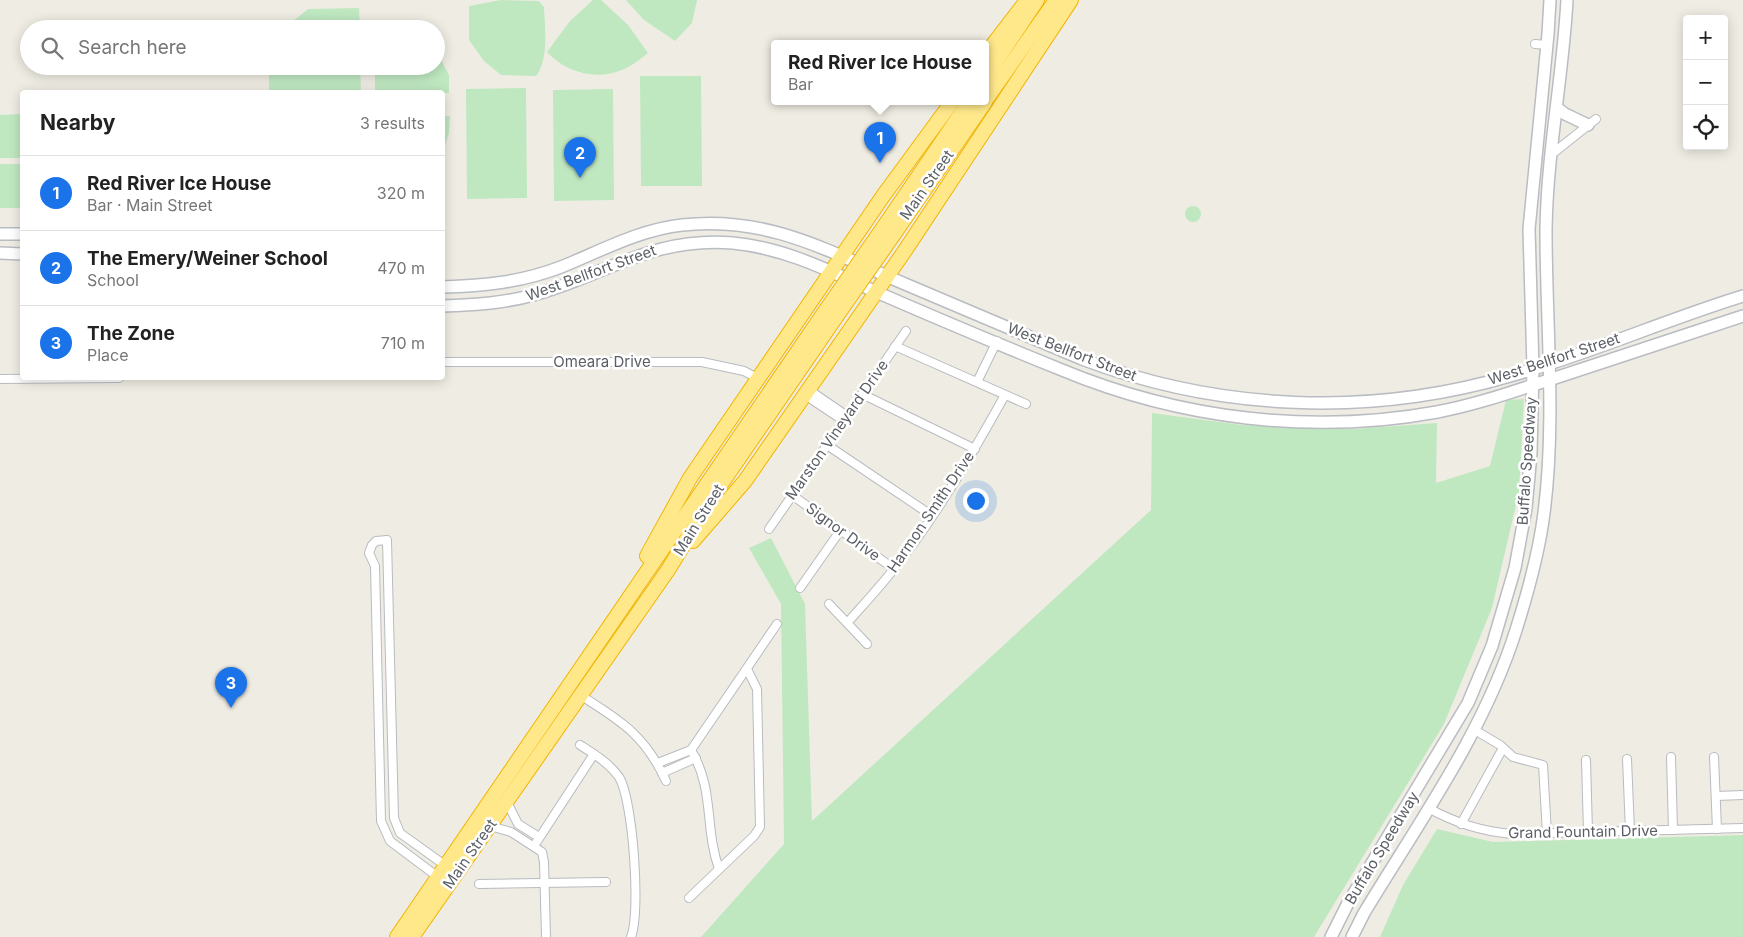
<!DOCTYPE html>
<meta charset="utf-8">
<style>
:root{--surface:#fff;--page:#f2f2f2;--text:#222;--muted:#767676;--line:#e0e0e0;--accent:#1a73e8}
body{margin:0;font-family:Inter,sans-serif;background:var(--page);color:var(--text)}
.controls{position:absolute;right:15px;top:15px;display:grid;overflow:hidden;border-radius:5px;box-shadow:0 2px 12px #0003}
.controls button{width:45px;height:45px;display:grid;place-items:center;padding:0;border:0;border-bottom:1px solid var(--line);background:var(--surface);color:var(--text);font:25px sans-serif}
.you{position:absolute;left:975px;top:500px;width:18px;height:18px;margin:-12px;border:4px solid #fff;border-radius:50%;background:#1a73e8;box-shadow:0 0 0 8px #1a73e833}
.badge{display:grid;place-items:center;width:32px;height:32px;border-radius:50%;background:var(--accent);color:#fff;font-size:16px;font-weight:700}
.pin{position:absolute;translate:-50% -41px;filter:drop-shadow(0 1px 2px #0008)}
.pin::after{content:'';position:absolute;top:26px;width:18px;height:15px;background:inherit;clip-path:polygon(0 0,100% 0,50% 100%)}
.popup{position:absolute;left:771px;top:40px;width:218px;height:65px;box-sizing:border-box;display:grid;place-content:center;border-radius:5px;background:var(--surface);filter:drop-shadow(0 1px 4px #0005);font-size:16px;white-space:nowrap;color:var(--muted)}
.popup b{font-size:19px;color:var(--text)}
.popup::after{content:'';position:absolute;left:50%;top:100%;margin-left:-10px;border:10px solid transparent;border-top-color:var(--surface)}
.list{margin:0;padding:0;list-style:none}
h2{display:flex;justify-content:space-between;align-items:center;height:65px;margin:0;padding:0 20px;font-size:21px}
h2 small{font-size:16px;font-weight:400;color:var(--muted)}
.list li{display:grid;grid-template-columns:32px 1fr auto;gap:15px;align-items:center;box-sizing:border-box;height:75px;padding:0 20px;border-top:1px solid var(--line)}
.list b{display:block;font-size:19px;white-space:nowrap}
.list p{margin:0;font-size:16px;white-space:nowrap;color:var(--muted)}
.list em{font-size:16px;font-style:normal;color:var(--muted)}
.icon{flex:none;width:28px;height:28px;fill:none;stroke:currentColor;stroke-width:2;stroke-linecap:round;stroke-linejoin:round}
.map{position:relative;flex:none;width:1743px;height:937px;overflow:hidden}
.search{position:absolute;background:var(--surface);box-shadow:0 2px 12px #0003;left:20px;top:20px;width:425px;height:55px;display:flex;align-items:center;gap:12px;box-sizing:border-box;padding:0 18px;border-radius:28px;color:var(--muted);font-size:19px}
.panel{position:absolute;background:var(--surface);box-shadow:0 2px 12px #0003;left:20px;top:90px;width:425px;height:290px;border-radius:5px}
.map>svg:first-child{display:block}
.green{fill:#bfe8c1}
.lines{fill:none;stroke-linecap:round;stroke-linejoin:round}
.street-casing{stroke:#b8bbc0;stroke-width:10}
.secondary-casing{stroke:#b9bcc2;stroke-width:14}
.highway-casing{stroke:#f2b400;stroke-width:16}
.street{stroke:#fff;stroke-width:8}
.secondary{stroke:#fff;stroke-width:11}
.highway{stroke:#ffe88a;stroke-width:14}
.highway-bridge-casing{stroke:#f2b400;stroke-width:16;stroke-linecap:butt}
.highway-bridge{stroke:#ffe88a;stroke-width:14}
.labels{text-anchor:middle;stroke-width:5;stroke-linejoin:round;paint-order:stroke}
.street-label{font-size:15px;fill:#5b5f65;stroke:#fff}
</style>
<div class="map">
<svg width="1743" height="937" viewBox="0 0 1743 937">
<rect width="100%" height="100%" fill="#efede3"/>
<!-- green -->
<g class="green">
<path d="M501,0L539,1L544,7C545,28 549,59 536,76L501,75L484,61L469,40V6Z"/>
<path d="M593,0H601L628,25L648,53C640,59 632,66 622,70C596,81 565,72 547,52L570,21Z"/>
<path d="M626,0H697L692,23L675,41L644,20Z"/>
<path d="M359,8L360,29H283L308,9Z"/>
<path d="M436,50L449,75V93L375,92V66H436Z"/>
<path d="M269,66H360L361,92H269Z"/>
<path d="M640,76H701L702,186H641Z"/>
<path d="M526,88L527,198L467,199L466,89Z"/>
<path d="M613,89L614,200L554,201L553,90Z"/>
<path d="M22,114V158H0V115Z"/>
<path d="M443,116H450L449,133L443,152Z"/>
<rect x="0" y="164" width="22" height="44"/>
<circle cx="1193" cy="214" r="8"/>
<path d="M1524,399L1519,492L1492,608L1444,724L1314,937H701L784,844L781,604L749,548L771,538L805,604L812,821L1151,510L1152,413L1242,425L1354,429L1437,423L1436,483L1490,466L1506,400Z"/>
<path d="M1437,829L1493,842L1743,835V937H1380L1403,885Z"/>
</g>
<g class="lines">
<!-- street casing -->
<g class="street-casing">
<g id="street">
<path d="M1535,44L1547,45"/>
<path d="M1552,154L1596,119"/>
<path d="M895,346L1026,404"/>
<path d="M442,362H702L744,371L759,379"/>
<path d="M0,379L119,378"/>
<path d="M977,382L997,341"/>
<path d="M809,390L847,416"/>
<path d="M862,394L975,449"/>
<path d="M805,395L844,421"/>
<path d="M827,445L931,515"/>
<path d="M792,495L894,569"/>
<path d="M769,529L906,331"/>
<path d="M800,588L840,531"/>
<path d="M829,604L867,644"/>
<path d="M848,622C863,605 879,588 893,570C936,517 972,454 1005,395"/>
<path d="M580,695C621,721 645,735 666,781"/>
<path d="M1473,729L1500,745L1513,757L1543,765L1547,834"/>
<path d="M580,745C594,754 609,763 619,777C633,799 641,913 631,937"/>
<path d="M691,750C715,790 704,827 719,869"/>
<path d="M1671,757L1673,830"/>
<path d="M1714,757L1717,829"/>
<path d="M1627,759L1630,831"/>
<path d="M1586,760L1588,832"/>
<path d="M658,763L691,750L777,624"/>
<path d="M662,773L696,758"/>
<path d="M1716,796L1743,795"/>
<path d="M507,802L518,824L539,837"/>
<path d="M1428,808C1456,823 1480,831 1512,834L1743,828"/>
<path d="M1461,824L1503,748"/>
<path d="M490,826L511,832L542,852L544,862L546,937"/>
<path d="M534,846L594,754"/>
<path d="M438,877L390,841L381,821L375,566L369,553L372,545L376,541L387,540L394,818L400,833L446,866"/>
<path d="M479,884L606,882"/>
<path d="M689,898L754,836L760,827L757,689L747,669"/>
</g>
</g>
<!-- secondary casing -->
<g class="secondary-casing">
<g id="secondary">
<path d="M1557,108L1565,114L1588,125"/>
<path d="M0,234H22"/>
<path d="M0,253L22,254"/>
<path d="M442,287C484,286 522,282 561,267C601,251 638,230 682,225C767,215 830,252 905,284C964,309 1023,334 1082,359C1219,411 1370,417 1510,376C1589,354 1665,320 1743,296"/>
<path d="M442,306C475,305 506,303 537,294C607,274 654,236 733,243C784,248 828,270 874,291C936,318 1000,345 1062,370C1180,419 1312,435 1437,412C1480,404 1520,389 1561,376C1622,356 1682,336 1743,316"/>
<path d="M1331,937L1348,903L1468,703L1492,646L1515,568L1526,508L1531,453L1533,368L1529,229L1548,34L1550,0"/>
<path d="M1352,937L1364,913C1419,822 1484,732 1516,630C1528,592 1539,553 1544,513C1556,420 1546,324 1546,230C1547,153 1563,76 1567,0"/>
</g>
</g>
<!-- highway casing -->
<g class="highway-casing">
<g id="highway">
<path d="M985,55L1025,3"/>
<path d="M985,78L1037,0"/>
<path d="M985,101L1056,0"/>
<path d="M883,228L969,102"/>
<path d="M894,234L985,102"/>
<path d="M693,541L745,481L904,252L1071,0"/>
<path d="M647,556L690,478L883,196L952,102"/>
<path d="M397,937L826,310"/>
<path d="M412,937L668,570L717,490L836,317"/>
</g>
</g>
<!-- street -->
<use href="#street" class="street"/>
<!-- secondary -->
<use href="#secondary" class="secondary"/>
<!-- highway -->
<use href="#highway" class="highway"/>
<!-- highway-bridge casing -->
<g class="highway-bridge-casing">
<g id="highway-bridge">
<path d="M826,310L883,228"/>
<path d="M836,317L894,234"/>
</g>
</g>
<!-- highway-bridge -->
<use href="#highway-bridge" class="highway-bridge"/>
</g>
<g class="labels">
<!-- street labels -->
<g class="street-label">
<text transform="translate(927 185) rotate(-55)" y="5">Main Street</text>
<text transform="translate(591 273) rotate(-20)" y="5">West Bellfort Street</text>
<text transform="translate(1072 352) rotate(21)" y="5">West Bellfort Street</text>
<text transform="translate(1554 359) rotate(-18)" y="5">West Bellfort Street</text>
<text x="602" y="367">Omeara Drive</text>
<text transform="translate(837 430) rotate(-55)" y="5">Marston Vineyard Drive</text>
<text transform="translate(1527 461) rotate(-86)" y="5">Buffalo Speedway</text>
<text transform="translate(931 512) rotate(-56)" y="5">Harmon Smith Drive</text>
<text transform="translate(699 520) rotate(-58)" y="5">Main Street</text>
<text transform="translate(843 532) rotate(36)" y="5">Signor Drive</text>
<text transform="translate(1583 832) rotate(-1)" y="5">Grand Fountain Drive</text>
<text transform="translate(1382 848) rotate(-59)" y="5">Buffalo Speedway</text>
<text transform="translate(470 854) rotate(-55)" y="5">Main Street</text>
</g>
</g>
</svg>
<div class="controls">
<button>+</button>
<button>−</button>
<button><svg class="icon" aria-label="locate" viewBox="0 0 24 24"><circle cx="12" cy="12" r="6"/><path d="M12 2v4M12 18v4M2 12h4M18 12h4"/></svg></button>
</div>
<div class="you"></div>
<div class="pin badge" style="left:880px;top:163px">1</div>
<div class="popup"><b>Red River Ice House</b>Bar</div>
<div class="pin badge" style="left:580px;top:178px">2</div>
<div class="pin badge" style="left:231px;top:708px">3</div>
<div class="search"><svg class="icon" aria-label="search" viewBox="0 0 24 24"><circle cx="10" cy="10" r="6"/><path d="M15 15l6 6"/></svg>Search here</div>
<section class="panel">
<h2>Nearby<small>3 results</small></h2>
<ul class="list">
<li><span class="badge">1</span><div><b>Red River Ice House</b><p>Bar · Main Street</p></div><em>320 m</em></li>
<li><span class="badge">2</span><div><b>The Emery/Weiner School</b><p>School</p></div><em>470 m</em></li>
<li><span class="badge">3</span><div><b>The Zone</b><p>Place</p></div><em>710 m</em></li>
</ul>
</section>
</div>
